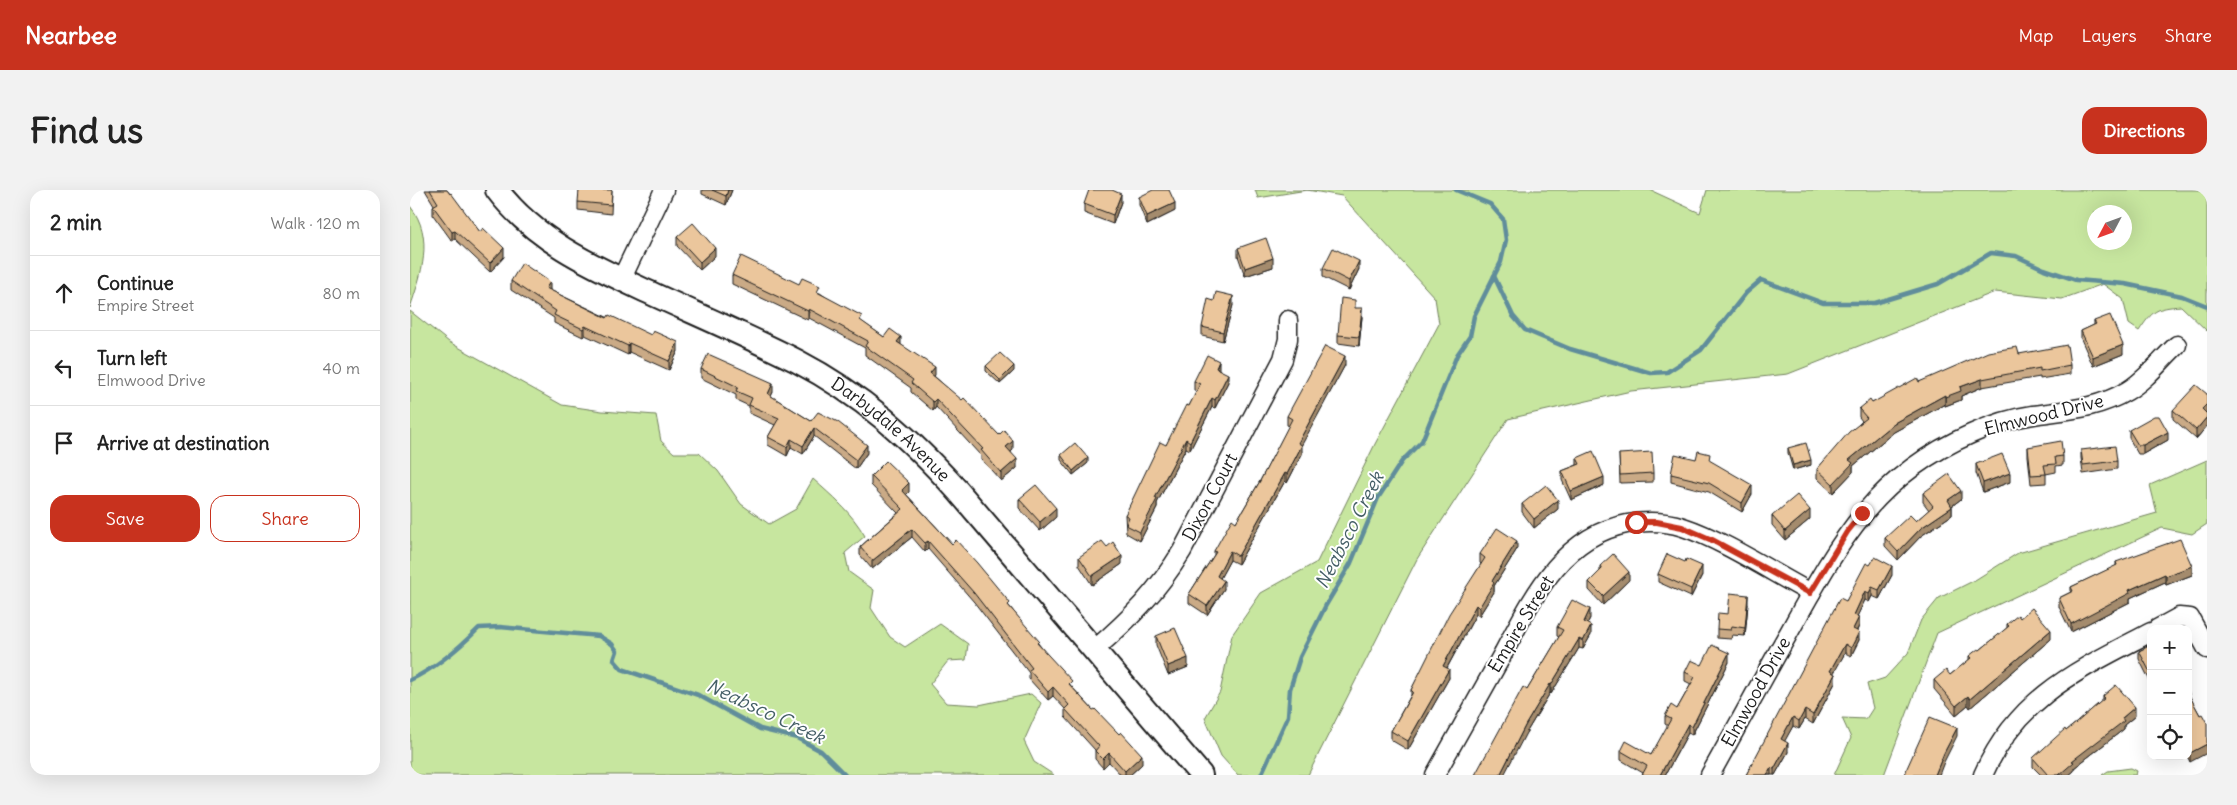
<!DOCTYPE html>
<meta charset="utf-8">
<style>
:root{--surface:#fff;--page:#f2f2f2;--text:#222;--muted:#767676;--line:#e0e0e0;--accent:#c8321e}
body{margin:0;font-family:Delius,sans-serif;background:var(--page);color:var(--text)}
.controls{position:absolute;right:15px;bottom:15px;display:grid;overflow:hidden;border-radius:10px;box-shadow:0 5px 20px #0002}
.controls button{width:45px;height:45px;display:grid;place-items:center;padding:0;border:0;border-bottom:1px solid var(--line);background:var(--surface);color:var(--text);font:25px sans-serif}
.compass{position:absolute;left:1677px;top:15px;width:45px;height:45px;border-radius:50%;background:var(--surface);box-shadow:0 5px 20px #0002;rotate:229deg}
.stop{position:absolute;width:15px;height:15px;margin:-11px;border:4px solid #c8321e;border-radius:50%;background:#fff}
.stop.end{background:#c8321e;border-color:#fff;box-shadow:0 1px 5px #0008}
.list{margin:0;padding:0;list-style:none}
h2{display:flex;justify-content:space-between;align-items:center;height:65px;margin:0;padding:0 20px;font-size:21px}
h2 small{font-size:16px;font-weight:400;color:var(--muted)}
.list li{display:grid;grid-template-columns:32px 1fr auto;gap:15px;align-items:center;box-sizing:border-box;height:75px;padding:0 20px;border-top:1px solid var(--line)}
.list b{display:block;font-size:19px;white-space:nowrap}
.list p{margin:0;font-size:16px;white-space:nowrap;color:var(--muted)}
.list em{font-size:16px;font-style:normal;color:var(--muted)}
.actions{display:flex;gap:10px;padding:15px 20px}
.actions a{flex:1;padding:11px 0;border:1px solid var(--accent);border-radius:15px;text-align:center;font-size:18px;color:var(--accent)}
.actions .main{background:var(--accent);color:#fff}
.icon{flex:none;width:28px;height:28px;fill:none;stroke:currentColor;stroke-width:2;stroke-linecap:round;stroke-linejoin:round}
.map{position:relative;flex:none;width:1797px;height:585px;overflow:hidden;border-radius:15px}
header{display:flex;align-items:center;gap:30px;box-sizing:border-box;height:70px;padding:0 25px;background:var(--accent);color:#fff}
header strong{font-size:24px}
nav{display:flex;gap:28px;margin-inline-start:auto;font-size:18px}
.intro{display:flex;align-items:center;justify-content:space-between;box-sizing:border-box;height:120px;padding:0 30px}
h1{margin:0;font-size:35px}
.button{padding:12px 22px;border-radius:15px;background:var(--accent);color:#fff;font-size:18px;font-weight:700}
main{display:flex;gap:30px;padding:0 30px}
aside{flex:1;background:var(--surface);border-radius:15px;box-shadow:0 5px 20px #0002}
.map>svg:first-child{display:block}
.green{fill:#c7e69f;stroke:#72815e;fill-rule:evenodd}
.lines{fill:none;stroke-linecap:round;stroke-linejoin:round}
.stream{stroke:#608d9b;stroke-width:4.5}
.minor-casing{stroke:#1c1c1c;stroke-width:21}
.tertiary-casing{stroke:#1c1c1c;stroke-width:26}
.minor{stroke:#fff;stroke-width:18}
.tertiary{stroke:#fff;stroke-width:22}
.wall{fill:#caaa86;stroke:#1c1c1c}
.shaded-wall{fill:#a48b6d;stroke:#1c1c1c}
.building{fill:#ebc69c;stroke:#1c1c1c}
.route{stroke:#c8321e;stroke-width:6}
.labels{text-anchor:middle;stroke-width:4;stroke-linejoin:round;paint-order:stroke}
.street-label{font-size:18px;fill:#1c1c1c;stroke:#fff}
.water-label{font-size:19px;font-style:italic;fill:#445e66;stroke:#fff}
</style>
<header>
<strong>Nearbee</strong>
<nav><a>Map</a><a>Layers</a><a>Share</a></nav>
</header>
<div class="intro"><h1>Find us</h1><a class="button">Directions</a></div>
<main>
<aside>
<h2>2 min<small>Walk · 120 m</small></h2>
<ul class="list">
<li><svg class="icon" aria-label="ahead" viewBox="0 0 24 24"><path d="M12 20V5M6 11l6-6 6 6"/></svg><div><b>Continue</b><p>Empire Street</p></div><em>80 m</em></li>
<li><svg class="icon" aria-label="left" viewBox="0 0 24 24"><path d="M17 20v-9H6M10 6l-5 5 5 5"/></svg><div><b>Turn left</b><p>Elmwood Drive</p></div><em>40 m</em></li>
<li><svg class="icon" aria-label="arrive" viewBox="0 0 24 24"><path d="M6 21V4h12l-3 4 3 4H6"/></svg><div><b>Arrive at destination</b></div></li>
</ul>
<div class="actions"><a class="main">Save</a><a>Share</a></div>
</aside>
<div class="map">
<svg width="1797" height="585" viewBox="0 0 1797 585">
<rect width="100%" height="100%" fill="#fff"/>
<filter id="ink" filterUnits="userSpaceOnUse"><feTurbulence type="fractalNoise" baseFrequency=".02" numOctaves="2"/><feDisplacementMap in="SourceGraphic" scale="10" xChannelSelector="R" yChannelSelector="G"/><feConvolveMatrix kernelMatrix="1 2 1 2 8 2 1 2 1" color-interpolation-filters="sRGB"/></filter>
<g filter="url(#ink)">
<!-- green -->
<g class="green">
<path d="M845,0H1240L1290,23L1297,0H1797V141L1771,116C1746,118 1743,120 1729,141L1719,134L1713,109L1693,94L1652,109L1585,102L1378,184L1221,201L1098,229L1007,369L898,585H828L811,566L795,528L810,502L822,445L851,403L907,372L965,254L1029,134L1025,108L932,6L897,0L848,8ZM1714,22V52H1684V22Z"/>
<path d="M0,16C25,47 11,85 0,118Z"/>
<path d="M0,121L39,152L152,215L192,221L246,225L251,251L264,263H289L308,281L331,314L359,334L386,319L403,289C423,307 441,322 455,346L435,363L439,382L464,400L461,418L480,447L495,457L530,434L558,454L556,470L538,471L520,494L536,513L569,515L621,504L631,513L614,551L624,572L644,585H0Z"/>
<path d="M1797,270V334L1782,344L1752,338L1527,443L1474,585H1424L1441,548L1432,528L1456,529L1463,518L1457,494L1475,488L1498,463L1511,430L1529,408L1565,390L1608,363L1747,323L1740,295Z"/>
<path d="M1721,578L1727,581L1726,585H1692L1698,581Z"/>
</g>
<g class="lines">
<!-- stream -->
<g class="stream">
<path d="M1084,86L1103,126L1115,140L1160,159L1241,183L1257,182L1291,160L1336,103L1351,90L1413,113H1465L1528,94L1581,63L1606,66L1634,79L1666,90L1715,94L1772,106L1797,116"/>
<path d="M0,490C26,478 48,459 69,438L90,437L189,446L202,454L207,461L204,470L212,479L288,505L350,539L387,548L411,561L435,585"/>
<path d="M851,585L878,526L880,499L890,467L916,415L941,373L968,308L992,271L1012,251L1047,165L1060,146L1064,126L1091,72L1096,50L1093,29L1080,14L1046,0"/>
</g>
<!-- minor casing -->
<g class="minor-casing">
<g id="minor">
<path d="M211,90L254,0"/>
<path d="M1747,439L1769,427L1780,428L1797,459"/>
<path d="M684,460C720,429 747,402 772,361L873,169L878,149V130"/>
<path d="M1025,585C1047,546 1068,508 1090,469C1120,414 1148,347 1217,334C1235,331 1255,331 1273,337C1313,350 1363,383 1401,403"/>
<path d="M1300,585C1326,539 1351,492 1377,446C1427,356 1462,287 1561,244C1581,235 1602,228 1623,225C1656,220 1687,219 1717,201C1736,190 1751,170 1767,155"/>
<path d="M1573,585C1608,506 1669,480 1741,442"/>
</g>
</g>
<!-- tertiary casing -->
<g class="tertiary-casing">
<g id="tertiary">
<path id="s1" d="M87,0C125,50 180,75 236,101C286,124 338,146 387,171C452,205 499,247 548,301L791,585"/>
</g>
</g>
<!-- minor -->
<use href="#minor" class="minor"/>
<!-- tertiary -->
<use href="#tertiary" class="tertiary"/>
</g>
<!-- wall -->
<g class="wall">
<path d="M15,0H37L70,42L94,67L80,82L45,49L42,51L23,25V16L24,15Z"/>
<path d="M202,0L201,24L168,20V12Z"/>
<path d="M292,0H322L316,15L292,4Z"/>
<path d="M729,7L765,21L737,35L729,15Z"/>
<path d="M711,12L703,34L674,23V14Z"/>
<path d="M267,47L305,66L290,80L267,56Z"/>
<path d="M828,58L863,77L835,86L828,66Z"/>
<path d="M913,78L949,79L939,100L913,87Z"/>
<path d="M322,85L410,103L474,147L491,155L525,185L524,186L589,245L603,260L601,262L607,278L591,291L571,269V266L526,217L523,221L501,202V198L455,165V158L399,128L398,130L322,94Z"/>
<path d="M101,91L140,100L268,161L259,180L219,162L218,165L175,145L173,147L144,133V128L101,100Z"/>
<path d="M823,115L813,151L792,146V137Z"/>
<path d="M952,127L949,156L928,153V145Z"/>
<path d="M1684,131L1713,164L1683,176L1671,149V141L1684,135Z"/>
<path d="M1609,164L1660,175V184L1630,189V187L1572,197L1551,206V210L1535,216V214L1484,242L1443,276V282L1423,303L1407,288V279L1452,231L1449,227V219L1462,213L1509,192Z"/>
<path d="M935,175L891,255L892,264L877,293L875,291L828,374L820,370L810,388L814,399L797,425L779,413V404L804,365V361L826,332L850,291L879,236L877,235V226Z"/>
<path d="M576,176L604,181L590,194L576,181Z"/>
<path d="M291,179L363,202L361,206L401,231L457,263L446,279L404,246L393,264L381,257L377,266L358,255V247L365,235L339,223V216L326,210V205L291,188Z"/>
<path d="M809,179L818,192L805,218L802,217L780,260L776,258L747,313V318L730,351L716,343L715,325L779,216L787,201L784,200V191Z"/>
<path d="M1763,220L1796,223L1797,236L1786,249L1763,229Z"/>
<path d="M1719,240L1758,250L1733,264H1728L1719,248Z"/>
<path d="M1618,257L1653,266V275L1646,276V282L1636,284V293L1621,294L1618,266Z"/>
<path d="M1378,258L1401,275L1383,280L1378,263Z"/>
<path d="M1671,260L1707,271V279L1673,284L1671,268Z"/>
<path d="M1209,264L1243,283V292L1210,293Z"/>
<path d="M651,265L678,273L663,285L651,270Z"/>
<path d="M1167,268L1194,295L1161,310L1152,290V281L1167,275Z"/>
<path d="M1286,269L1300,271L1342,304L1332,322L1299,302L1261,292V284Z"/>
<path d="M1566,274L1600,292L1573,302L1566,283Z"/>
<path d="M461,286L499,302L496,304L600,417L662,497L732,574L720,585H711L699,572L693,578L685,569V560L655,527V519L643,506L638,510L619,489V483L564,412L518,359L515,362L502,347L462,379L450,365V357L488,323L461,295Z"/>
<path d="M1513,303L1551,309L1542,316V325L1511,346L1488,370L1475,356V348L1506,331L1519,320L1513,312Z"/>
<path d="M609,309L646,327L630,341L609,318Z"/>
<path d="M1112,314L1148,319L1124,338L1112,322Z"/>
<path d="M1362,326L1400,329L1375,350L1362,335Z"/>
<path d="M1107,359L1084,396V402L1069,426L1066,424L1037,478L1039,488L998,560L981,550V541L1001,505V500L1071,374L1070,373V364Z"/>
<path d="M669,367L712,374L682,395L669,375Z"/>
<path d="M1706,372L1782,385L1756,395L1755,392L1720,408V412L1661,442L1649,417V408L1661,402V397L1706,376Z"/>
<path d="M1460,375L1482,385L1469,409L1462,406L1459,412L1455,410L1447,426L1449,436L1447,441L1449,450L1441,466L1435,463L1423,483L1425,493L1403,534L1395,529L1389,539L1383,536L1374,551L1378,562L1365,585H1336L1436,411Z"/>
<path d="M1190,376L1219,390L1193,415L1179,400V392L1190,382Z"/>
<path d="M1248,384L1292,385L1281,407L1248,392Z"/>
<path d="M1338,414L1335,446L1322,445L1321,449L1307,448V439L1318,424Z"/>
<path d="M1180,428L1177,434L1181,445L1173,459L1169,458L1141,504L1140,503L1116,543L1117,500L1149,447L1147,446V437Z"/>
<path d="M1610,428L1641,449L1560,518L1558,515L1546,525L1524,499V490L1540,485L1559,470V466L1570,460L1597,438V434Z"/>
<path d="M746,446L778,477L758,485L746,455Z"/>
<path d="M1741,455V493L1729,469V461Z"/>
<path d="M1319,472L1282,545L1278,543L1255,585H1232L1233,583L1211,570V561L1241,565L1258,536L1255,534V526L1267,519L1281,494L1275,491V482L1292,475Z"/>
<path d="M1778,497L1779,505L1790,525L1780,572L1777,566H1778Z"/>
<path d="M1693,506L1725,526L1714,535V539L1664,578V581L1659,585H1631L1623,577V568L1656,541L1666,533L1693,510Z"/>
</g>
<!-- shaded-wall -->
<g class="shaded-wall">
<path d="M318,0H322L316,15V6Z"/>
<path d="M711,4V12L703,34V25Z"/>
<path d="M765,13V21L737,35V26Z"/>
<path d="M45,41V49L42,51V42Z"/>
<path d="M94,58V67L80,82V73Z"/>
<path d="M305,58V66L290,80V72Z"/>
<path d="M863,68V77L835,86V78Z"/>
<path d="M949,71V79L939,100V91Z"/>
<path d="M140,92V101L136,98Z"/>
<path d="M823,106V115L813,151V142Z"/>
<path d="M952,118V127L949,156V147Z"/>
<path d="M399,119V128L398,130V121Z"/>
<path d="M175,136V145L173,147V139Z"/>
<path d="M491,147V155L487,152Z"/>
<path d="M268,152V161L259,180V171Z"/>
<path d="M219,153V162L218,165V156Z"/>
<path d="M1713,155V164L1683,176V167Z"/>
<path d="M935,166V175L888,262V253Z"/>
<path d="M809,171V180L806,178Z"/>
<path d="M604,176V181L590,194V190Z"/>
<path d="M525,177V185L520,191V183Z"/>
<path d="M818,184V192L805,218V210Z"/>
<path d="M1572,189V197L1551,206V210L1535,216V207L1550,197Z"/>
<path d="M363,193V202L358,213V204Z"/>
<path d="M1535,205V214L1484,242L1443,276V282L1423,303V294L1439,270L1484,233Z"/>
<path d="M802,208V217L780,260V252Z"/>
<path d="M526,209V217L523,221V212Z"/>
<path d="M1797,214V222L1792,228V219Z"/>
<path d="M1797,227V236L1786,249V240Z"/>
<path d="M404,238V246L393,264V256Z"/>
<path d="M1758,242V250L1733,264V255Z"/>
<path d="M381,249V257L377,266V257Z"/>
<path d="M776,249V258L747,313V318L730,351V342L745,308Z"/>
<path d="M603,251V260L596,266V257Z"/>
<path d="M457,255V263L446,279V270Z"/>
<path d="M892,255V264L877,293V284Z"/>
<path d="M678,268V273L663,285V281Z"/>
<path d="M607,269V278L591,291V283Z"/>
<path d="M1401,270V275L1383,280V275Z"/>
<path d="M875,283V291L828,374V366Z"/>
<path d="M1600,283V292L1573,302V293Z"/>
<path d="M1194,287V295L1161,310V301Z"/>
<path d="M499,293V302L492,309V300Z"/>
<path d="M1342,295V304L1332,322V313Z"/>
<path d="M1551,301V309L1538,319V310Z"/>
<path d="M1148,310V319L1124,338V329Z"/>
<path d="M1542,317V325L1511,346L1488,370V362L1511,338Z"/>
<path d="M646,318V327L630,341V332Z"/>
<path d="M1400,320V329L1375,350V341Z"/>
<path d="M502,339V347L462,379V371Z"/>
<path d="M518,351V359L515,362V353Z"/>
<path d="M1107,351V359L1084,396V402L1069,426V418L1082,391Z"/>
<path d="M820,361V370L807,394V386Z"/>
<path d="M712,366V374L682,395V386Z"/>
<path d="M1292,376V385L1281,407V399Z"/>
<path d="M1482,376V385L1469,409V400Z"/>
<path d="M1782,376V385L1756,395V386Z"/>
<path d="M1219,382V390L1193,415V406Z"/>
<path d="M1755,384V392L1720,408V412L1661,442V434L1719,400Z"/>
<path d="M814,391V399L797,425V416Z"/>
<path d="M1462,397V406L1459,412V403Z"/>
<path d="M1455,401V410L1444,433V425Z"/>
<path d="M1338,405V414L1335,446V438Z"/>
<path d="M1066,415V424L1033,485V476Z"/>
<path d="M1180,419V428L1174,441V432Z"/>
<path d="M1449,427V436L1443,448V439Z"/>
<path d="M1181,436V445L1173,459V451Z"/>
<path d="M1641,440V449L1560,518V509Z"/>
<path d="M1449,442V450L1441,466V458Z"/>
<path d="M1169,449V458L1141,504V495Z"/>
<path d="M1435,454V463L1420,490V481Z"/>
<path d="M1319,463V472L1282,545V537Z"/>
<path d="M778,468V477L758,485V476Z"/>
<path d="M1039,479V488L998,560V551Z"/>
<path d="M1425,484V493L1403,534V525Z"/>
<path d="M1140,494V503L1116,543L1094,585H1090L1116,534Z"/>
<path d="M643,497V506L638,510V502Z"/>
<path d="M1558,506V515L1546,525V516Z"/>
<path d="M1725,517V526L1714,535V539L1664,578V581L1659,585H1649L1662,571Z"/>
<path d="M1395,520V529L1389,539V531Z"/>
<path d="M1383,527V536L1371,558V549Z"/>
<path d="M1278,534V543L1255,585H1250Z"/>
<path d="M1547,538V546L1534,572L1529,585H1525L1534,563Z"/>
<path d="M1378,553V562L1365,585H1364V579Z"/>
<path d="M1797,554V563L1780,572V563Z"/>
<path d="M699,563V572L693,578V569Z"/>
<path d="M732,565V574L720,585H715V581Z"/>
<path d="M1361,578V585H1357Z"/>
</g>
<!-- building -->
<g class="building">
<path d="M20,0H37L40,4L41,3L70,42L73,38L94,58L80,73L45,41L42,42L23,16L28,13Z"/>
<path d="M169,0H202L201,15L168,12Z"/>
<path d="M302,0H318L316,6Z"/>
<path d="M679,0H702L711,4L703,25L674,14Z"/>
<path d="M743,0H759L765,13L737,26L729,7Z"/>
<path d="M283,33L305,58L290,72L267,47Z"/>
<path d="M856,48L863,68L835,78L828,58Z"/>
<path d="M923,58L949,71L939,91L913,78Z"/>
<path d="M331,66L389,94L392,88L410,96L407,102L452,126L450,130L474,147L480,139L491,147L487,152L525,177L520,183L552,210L554,208L589,245L594,240L603,251L596,257L607,269L591,283L571,260L573,259L526,209L523,212L501,193L503,190L455,156L458,151L399,119L398,121L322,85Z"/>
<path d="M112,73L140,92L136,98L197,128L199,125L241,145L243,141L268,152L259,171L219,153L218,156L175,136L173,139L144,125L146,121L101,91Z"/>
<path d="M806,102L823,106L813,142L792,137L798,109L804,111Z"/>
<path d="M931,108L945,110V118H952L949,147L928,145Z"/>
<path d="M1700,125L1713,155L1683,167L1671,141L1686,134L1684,131Z"/>
<path d="M1657,155L1660,175L1630,181V178L1572,189L1550,197L1551,201L1535,207V205L1484,233L1439,270L1443,273L1423,294L1407,279L1439,242L1457,228L1449,219L1460,210L1462,213L1507,188L1509,192L1578,162L1607,157L1609,164Z"/>
<path d="M915,156L935,166L888,253L892,255L877,284L875,283L828,366L820,361L807,386L814,391L797,416L779,404L806,362L804,361L822,329L826,332L850,291L882,229L877,226Z"/>
<path d="M590,163L604,176L590,190L576,176Z"/>
<path d="M298,164L363,193L358,204L401,231L408,222L428,232L457,255L446,270L404,238L393,256L381,249L377,257L358,247L369,228L339,215L342,208L326,201L328,197L291,179Z"/>
<path d="M797,165L809,171L806,178L818,184L805,210L802,208L780,252L776,249L745,308L747,309L730,342L716,335L719,327L715,325L750,252L756,255L776,215L779,216L790,194L784,191Z"/>
<path d="M1786,195L1797,204V214L1792,219L1797,224V227L1786,240L1763,220Z"/>
<path d="M1744,226H1749L1758,242L1733,255H1728L1719,240Z"/>
<path d="M1651,251L1653,266L1645,267L1646,274L1634,275L1636,284L1621,285L1618,257Z"/>
<path d="M665,253L678,268L663,281L651,265Z"/>
<path d="M1396,253L1401,270L1383,275L1378,258Z"/>
<path d="M1705,256L1707,271L1673,275L1671,260Z"/>
<path d="M1183,261L1194,287L1161,301L1152,281L1170,274L1167,268Z"/>
<path d="M1288,261L1300,264L1299,270L1342,295L1332,313L1299,293L1261,284L1265,264L1286,269Z"/>
<path d="M1242,262L1243,283L1210,285L1209,264Z"/>
<path d="M1592,264L1600,283L1573,293L1566,274Z"/>
<path d="M476,271L499,293L492,300L542,354L546,350L567,373L600,413L598,415L629,451L627,453L662,491L659,494L683,520L685,519L709,544L711,542L732,565L715,581L699,563L693,569L685,561L689,556L655,519L659,515L643,497L638,502L619,480L622,478L564,403L518,351L515,353L502,339L462,371L450,357L493,319L461,286Z"/>
<path d="M1539,284L1551,301L1538,310L1542,317L1511,338L1488,362L1475,348L1500,325L1506,331L1523,316L1513,303Z"/>
<path d="M626,295L646,318L630,332L609,309Z"/>
<path d="M1136,295L1148,310L1124,329L1112,314Z"/>
<path d="M1387,305L1400,320L1375,341L1362,326Z"/>
<path d="M1087,338L1107,351L1082,391L1084,393L1069,418L1066,415L1033,476L1039,479L998,551L981,541L1003,502L1001,500L1039,424L1075,368L1070,364Z"/>
<path d="M1770,349L1782,376L1756,386L1755,384L1719,400L1720,403L1661,434L1649,408L1663,401L1661,397L1707,375L1706,372Z"/>
<path d="M692,351L697,357L703,352L712,366L682,386L669,367Z"/>
<path d="M1203,364L1219,382L1193,406L1179,392L1192,379L1190,376Z"/>
<path d="M1257,364L1275,372L1276,369L1292,376L1281,399L1248,384Z"/>
<path d="M1465,367L1482,376L1469,400L1462,397L1459,403L1455,401L1444,425L1449,427L1443,439L1449,442L1441,458L1435,454L1420,481L1425,484L1403,525L1395,520L1389,531L1383,527L1371,549L1378,553L1364,579L1361,578L1357,585H1336L1430,408L1436,411L1456,373L1460,375Z"/>
<path d="M1320,403L1338,405L1335,438L1322,436L1321,440L1307,439L1308,423L1318,424Z"/>
<path d="M1162,410L1180,419L1174,432L1181,436L1173,451L1169,449L1141,495L1140,494L1116,534L1090,585H1065L1113,497L1117,500L1153,440L1147,437Z"/>
<path d="M1622,418L1641,440L1560,509L1558,506L1546,516L1524,490L1536,480L1540,485L1561,468L1559,466L1568,459L1570,460L1599,436L1597,434L1608,425L1610,428Z"/>
<path d="M765,438L778,468L758,476L746,446Z"/>
<path d="M1302,455L1319,463L1282,537L1278,534L1250,585H1232L1237,576L1211,561L1216,551L1241,565L1261,529L1255,526L1261,515L1267,519L1285,487L1275,482L1281,470L1292,475Z"/>
<path d="M1741,455V484L1729,461Z"/>
<path d="M1706,495L1725,517L1712,528L1714,531L1662,571L1664,572L1649,585H1638L1623,568L1655,539L1656,541L1666,533L1695,508L1693,506Z"/>
<path d="M1778,503L1790,525L1792,524L1797,533V554L1780,563L1778,559Z"/>
<path d="M1520,527L1547,538L1534,563L1525,585H1495L1497,578Z"/>
</g>
</g>
<g class="lines" filter="url(#ink)">
<!-- route -->
<path class="route" d="M1226,332H1247L1272,337L1302,350L1400,403L1437,342L1452,323"/>
</g>
<g class="labels">
<!-- street labels -->
<g class="street-label">
<text transform="translate(1634 225) rotate(-14)" y="6">Elmwood Drive</text>
<text dy="6" stroke="none"><textPath href="#s1" startOffset="465">Darbydale Avenue</textPath></text>
<text transform="translate(800 307) rotate(-62)" y="6">Dixon Court</text>
<text transform="translate(1111 434) rotate(-59)" y="6">Empire Street</text>
<text transform="translate(1346 502) rotate(-61)" y="6">Elmwood Drive</text>
</g>
<!-- water labels -->
<g class="water-label">
<text transform="translate(939 340) rotate(-63)" y="7">Neabsco Creek</text>
<text transform="translate(356 521) rotate(25)" y="7">Neabsco Creek</text>
</g>
</g>
</svg>
<div class="controls">
<button>+</button>
<button>−</button>
<button><svg class="icon" aria-label="locate" viewBox="0 0 24 24"><circle cx="12" cy="12" r="6"/><path d="M12 2v4M12 18v4M2 12h4M18 12h4"/></svg></button>
</div>
<svg class="compass" viewBox="-18 -18 36 36"><path d="M0-13l5 13h-10z" fill="#e53935"/><path d="M0 13l5-13h-10z" fill="#767676"/></svg>
<div class="stop" style="left:1226px;top:332px"></div>
<div class="stop end" style="left:1452px;top:323px"></div>
</div>
</main>
